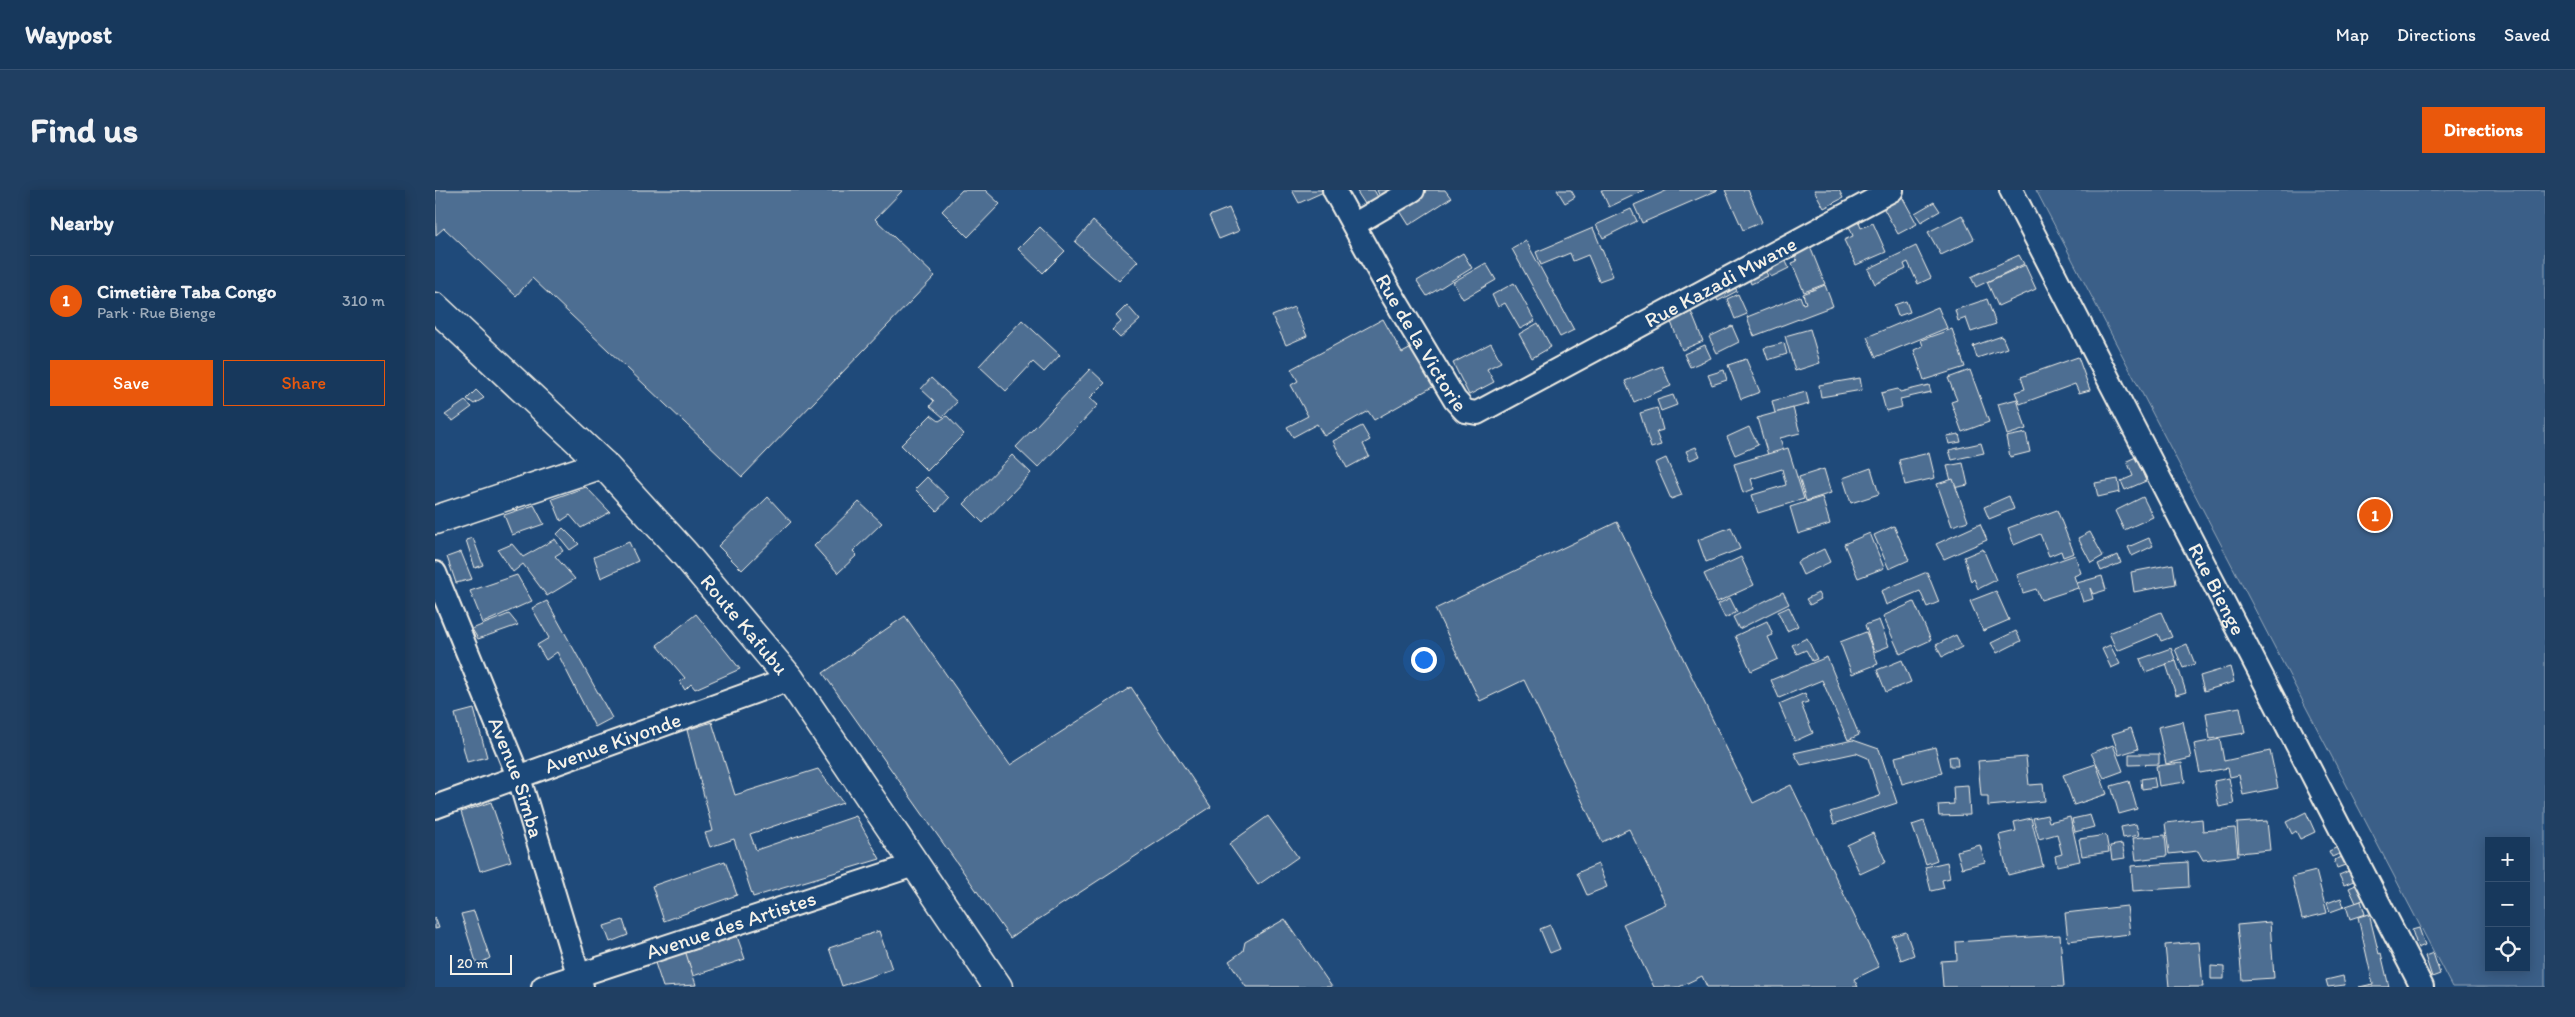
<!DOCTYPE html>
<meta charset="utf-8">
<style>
:root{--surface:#17385c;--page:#203f62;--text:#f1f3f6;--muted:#9eacbb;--line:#365272;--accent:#ea580c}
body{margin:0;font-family:Itim,sans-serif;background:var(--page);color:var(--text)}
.controls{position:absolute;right:15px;bottom:15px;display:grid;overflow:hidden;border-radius:0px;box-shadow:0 2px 12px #0003}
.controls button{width:45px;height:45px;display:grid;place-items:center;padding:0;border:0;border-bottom:1px solid var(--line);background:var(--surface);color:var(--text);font:25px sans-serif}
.scale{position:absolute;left:15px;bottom:12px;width:62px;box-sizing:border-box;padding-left:5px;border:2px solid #f4f1e8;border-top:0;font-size:14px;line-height:18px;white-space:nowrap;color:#f4f1e8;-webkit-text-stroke:4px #1f4a7a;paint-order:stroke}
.you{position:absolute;left:988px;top:469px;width:18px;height:18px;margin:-12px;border:4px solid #fff;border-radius:50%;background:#1a73e8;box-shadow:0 0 0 8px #1a73e833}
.badge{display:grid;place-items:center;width:32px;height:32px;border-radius:50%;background:var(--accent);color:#fff;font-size:16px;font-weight:700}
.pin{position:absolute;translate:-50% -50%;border:2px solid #fff;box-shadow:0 1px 5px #0006}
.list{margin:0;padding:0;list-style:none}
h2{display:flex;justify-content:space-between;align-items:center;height:65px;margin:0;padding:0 20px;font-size:21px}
h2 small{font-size:16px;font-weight:400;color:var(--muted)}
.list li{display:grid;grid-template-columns:32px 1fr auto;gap:15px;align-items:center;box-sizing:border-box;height:90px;padding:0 20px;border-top:1px solid var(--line)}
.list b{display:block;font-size:19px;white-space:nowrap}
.list p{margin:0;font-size:16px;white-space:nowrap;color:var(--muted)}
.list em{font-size:16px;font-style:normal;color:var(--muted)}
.actions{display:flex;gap:10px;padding:15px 20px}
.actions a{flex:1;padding:11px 0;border:1px solid var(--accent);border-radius:0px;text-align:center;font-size:18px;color:var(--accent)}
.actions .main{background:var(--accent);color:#fff}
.icon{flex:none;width:28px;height:28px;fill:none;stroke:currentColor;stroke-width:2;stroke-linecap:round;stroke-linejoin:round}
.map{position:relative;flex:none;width:2110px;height:797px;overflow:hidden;border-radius:0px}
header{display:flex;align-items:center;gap:30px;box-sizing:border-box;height:70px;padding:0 25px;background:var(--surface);border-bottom:1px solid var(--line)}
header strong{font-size:24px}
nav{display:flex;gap:28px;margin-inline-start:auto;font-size:18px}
.intro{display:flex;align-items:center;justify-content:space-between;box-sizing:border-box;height:120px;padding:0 30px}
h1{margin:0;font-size:35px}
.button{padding:12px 22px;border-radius:0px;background:var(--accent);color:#fff;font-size:18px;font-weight:700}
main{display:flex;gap:30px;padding:0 30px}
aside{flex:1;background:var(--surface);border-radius:0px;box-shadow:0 2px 12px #0003}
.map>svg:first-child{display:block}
.green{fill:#3a5f88;stroke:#97a8b8;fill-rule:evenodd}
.building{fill:#4d6e92;stroke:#f4f1e8}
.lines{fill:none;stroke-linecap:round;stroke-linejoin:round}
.minor-casing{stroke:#f4f1e8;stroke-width:26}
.tertiary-casing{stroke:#f4f1e8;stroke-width:31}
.secondary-casing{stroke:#f4f1e8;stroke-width:31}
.minor{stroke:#1f4a7a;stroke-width:22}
.tertiary{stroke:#1f4a7a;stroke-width:28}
.secondary{stroke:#1f4a7a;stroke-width:28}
.labels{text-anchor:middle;stroke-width:4.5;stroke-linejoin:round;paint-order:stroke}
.street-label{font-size:21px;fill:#f4f1e8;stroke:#1f4a7a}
</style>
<header>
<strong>Waypost</strong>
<nav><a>Map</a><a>Directions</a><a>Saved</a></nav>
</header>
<div class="intro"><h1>Find us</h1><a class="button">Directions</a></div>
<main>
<aside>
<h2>Nearby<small></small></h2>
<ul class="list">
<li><span class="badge">1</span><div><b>Cimetière Taba Congo</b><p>Park · Rue Bienge</p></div><em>310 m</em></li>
</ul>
<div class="actions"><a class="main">Save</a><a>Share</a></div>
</aside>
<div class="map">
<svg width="2110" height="797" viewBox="0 0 2110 797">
<rect width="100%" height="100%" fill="#1f4a7a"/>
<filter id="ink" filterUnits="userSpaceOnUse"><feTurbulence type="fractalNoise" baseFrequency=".02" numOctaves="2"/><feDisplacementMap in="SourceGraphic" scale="10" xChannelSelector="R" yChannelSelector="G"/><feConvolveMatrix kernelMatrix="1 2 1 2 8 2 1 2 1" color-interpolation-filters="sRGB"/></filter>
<g filter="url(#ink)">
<!-- green -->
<path class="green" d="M1601,0H2110V797H2017ZM2054,651H2091V778H2054Z"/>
<!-- building -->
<g class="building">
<path d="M0,0H468L440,29L500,86L307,287L97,88L81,106L9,38L1,45Z"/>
<path d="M527,0H550L565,14L533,47L507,21Z"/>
<path d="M857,0H893L864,13Z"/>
<path d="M921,0H939L943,7L930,14Z"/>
<path d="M942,0H957L945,7Z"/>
<path d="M987,0H1010L1016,8L974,35L962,16Z"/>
<path d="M1122,0H1136L1140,7L1130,13Z"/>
<path d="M1166,0H1210L1174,17Z"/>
<path d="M1233,0H1283L1207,33L1199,15Z"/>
<path d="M1290,0H1313L1327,32L1308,40Z"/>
<path d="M1379,0H1404L1408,8L1389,18Z"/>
<path d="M1464,1L1482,34L1463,44L1445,12Z"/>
<path d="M1499,12L1505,21L1486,32L1480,23Z"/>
<path d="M794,18L804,41L784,49L774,26Z"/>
<path d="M1196,19L1202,31L1168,48L1161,35Z"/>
<path d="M1527,25L1539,49L1506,65L1493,42Z"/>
<path d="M658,31L703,71L684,91L640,52Z"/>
<path d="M1424,31L1426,38L1438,33L1451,62L1421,75L1409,50L1418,46L1414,36Z"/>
<path d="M605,37L630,61L608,83L583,59Z"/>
<path d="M1158,38L1178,86L1164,91L1153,65L1138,71L1135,63L1106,75L1101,62Z"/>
<path d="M1091,51L1139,140L1125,147L1077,59Z"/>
<path d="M1374,54L1390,94L1369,102L1357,73L1362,71L1358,60Z"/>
<path d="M1481,56L1496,88L1483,94L1473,72L1469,74L1471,79L1440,94L1433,79Z"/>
<path d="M1028,63L1037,78L992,106L982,91Z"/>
<path d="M1347,63L1354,78L1336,87L1328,72Z"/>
<path d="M1584,65L1589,74L1541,97L1536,87Z"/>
<path d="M1051,73L1061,90L1028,109L1018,92Z"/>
<path d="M1327,74L1333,86L1316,94L1311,81Z"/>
<path d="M1590,75L1601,99L1563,116L1552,92Z"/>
<path d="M1296,89L1302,101L1283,111L1277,99Z"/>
<path d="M1079,93L1100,131L1085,139L1070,113L1063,117L1057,105Z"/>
<path d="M1390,95L1398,116L1319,146L1312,127L1365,106L1368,114L1371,113L1368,104Z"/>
<path d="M1303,104L1312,124L1300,129L1292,109Z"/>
<path d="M1552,109L1561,134L1536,142L1531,128L1523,131L1520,120Z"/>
<path d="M1471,111L1475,122L1463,126L1459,115Z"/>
<path d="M692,115L705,130L685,148L677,140L686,132L681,126Z"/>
<path d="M859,117L872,146L851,155L837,126Z"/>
<path d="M1503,117L1512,138L1441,167L1432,147Z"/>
<path d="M1255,119L1268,151L1247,160L1234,127Z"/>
<path d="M948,129L967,163L982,155L999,196L939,230L933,221L889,246L882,234L858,247L852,237L873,226L856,195L863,191L856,179Z"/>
<path d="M587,130L625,165L609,182L598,172L571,201L544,176Z"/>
<path d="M1103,133L1116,157L1097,168L1084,144Z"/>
<path d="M1297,136L1304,152L1282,163L1274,147Z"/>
<path d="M1375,139L1385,173L1360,181L1350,146Z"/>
<path d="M1517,139L1530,177L1489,190L1479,160L1488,156L1486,150Z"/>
<path d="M1567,146L1572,158L1542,168L1538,156Z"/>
<path d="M1056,153L1066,172L1052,179L1059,192L1034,205L1018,173Z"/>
<path d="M1349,153L1352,164L1333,170L1329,158Z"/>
<path d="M1270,155L1276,168L1255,177L1249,164Z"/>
<path d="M1643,167L1655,200L1644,203L1640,194L1585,214L1580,202L1590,199L1586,187Z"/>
<path d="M1311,169L1325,202L1306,209L1293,175Z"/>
<path d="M1227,176L1236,196L1199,212L1190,191Z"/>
<path d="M655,179L670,193L655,208L663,215L603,278L581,257Z"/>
<path d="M1289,180L1292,190L1277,195L1273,185Z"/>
<path d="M1535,180L1554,232L1527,242L1516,212L1522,210L1513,188Z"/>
<path d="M496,188L522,212L508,227L495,216L499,211L486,199Z"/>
<path d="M1425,188L1427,200L1386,207L1384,195Z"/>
<path d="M1494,195L1496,202L1465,209L1467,217L1451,221L1446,203L1463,199L1465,202Z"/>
<path d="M41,200L49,208L39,214L32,209Z"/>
<path d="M1371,202L1374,214L1340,223L1337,211Z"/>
<path d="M1238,205L1242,215L1226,221L1222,210Z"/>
<path d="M1582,209L1591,239L1572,245L1563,214Z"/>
<path d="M30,211L37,217L18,231L10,225Z"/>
<path d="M1222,218L1228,240L1221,242L1226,255L1216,258L1205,223Z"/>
<path d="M1358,218L1365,243L1345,248L1349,261L1333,265L1322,228Z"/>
<path d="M496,225L504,231L512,226L529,244L492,281L466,255Z"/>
<path d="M927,236L935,250L928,254L934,266L912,278L898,251Z"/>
<path d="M1314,237L1323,255L1300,265L1292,247Z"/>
<path d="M1591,243L1595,262L1575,267L1571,247Z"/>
<path d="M1524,244L1526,252L1514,254L1512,246Z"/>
<path d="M1546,253L1549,263L1517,270L1514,260Z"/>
<path d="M1261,257L1265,266L1255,270L1251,261Z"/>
<path d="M1353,258L1369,309L1323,323L1317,305L1351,295L1347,279L1316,289L1319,299L1308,303L1299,274Z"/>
<path d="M1494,263L1500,288L1470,295L1464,270Z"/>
<path d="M577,265L596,283L548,333L529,314Z"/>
<path d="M1701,267L1711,291L1690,300L1686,291L1698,286L1692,271Z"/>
<path d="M1231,268L1247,305L1236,309L1220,273Z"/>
<path d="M1528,273L1533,295L1518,298L1512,276Z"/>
<path d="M1436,278L1444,304L1416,313L1408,288Z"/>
<path d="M1389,279L1396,303L1371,311L1364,287Z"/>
<path d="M492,287L514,308L502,321L480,299Z"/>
<path d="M1518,289L1533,331L1517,336L1502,294Z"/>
<path d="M1683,289L1685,302L1663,307L1660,293Z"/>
<path d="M151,297L175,322L146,338L135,325L126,331L117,309Z"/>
<path d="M1574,306L1579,319L1554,329L1549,317Z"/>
<path d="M333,307L356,332L307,380L283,356Z"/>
<path d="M1387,307L1395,334L1363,344L1355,317Z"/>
<path d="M1708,307L1718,327L1689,340L1680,321Z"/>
<path d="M424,312L447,333L418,361L422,365L403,383L379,356Z"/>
<path d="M99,315L109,334L77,345L69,325Z"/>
<path d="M1622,320L1639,363L1628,367L1626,361L1614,366L1605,344L1579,355L1573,338Z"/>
<path d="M1182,332L1318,613L1356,595L1444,777L1419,789L1423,797H1272L1267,786L1244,797H1219L1188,734L1231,714L1194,639L1167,652L1089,490L1045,511L1000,419Z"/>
<path d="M1545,334L1552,350L1509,369L1501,354Z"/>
<path d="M1459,336L1474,370L1454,379L1439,345Z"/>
<path d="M1296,337L1305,359L1271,372L1263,350Z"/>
<path d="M128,338L144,354L135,360L122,344Z"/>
<path d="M1655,342L1668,366L1656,373L1643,348Z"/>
<path d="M1435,343L1449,378L1423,388L1409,354Z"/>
<path d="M38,348L48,375L40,378L31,350Z"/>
<path d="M1714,348L1718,356L1697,366L1693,357Z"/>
<path d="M120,349L128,361L120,366L140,389L112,406L88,374L78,382L63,360L77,354L88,367Z"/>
<path d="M194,352L203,371L166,388L159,367Z"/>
<path d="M1389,359L1395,372L1368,385L1362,372Z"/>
<path d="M1548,359L1561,390L1543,399L1539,389L1536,392L1529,367Z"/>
<path d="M26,362L37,389L21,393L12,367Z"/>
<path d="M1640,365L1646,383L1639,386L1643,398L1606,410L1601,399L1588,403L1582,385Z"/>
<path d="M1683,365L1686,373L1666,381L1663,374Z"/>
<path d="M1306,367L1319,395L1282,412L1269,384Z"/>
<path d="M1738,374L1741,394L1699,402L1696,382Z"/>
<path d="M1492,382L1504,412L1492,417L1485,401L1451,415L1446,401Z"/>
<path d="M82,385L97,411L48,433L35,401Z"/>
<path d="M1667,386L1671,400L1658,404L1655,398L1658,409L1648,412L1642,393Z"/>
<path d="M1561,401L1574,430L1548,441L1535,411Z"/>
<path d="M1348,402L1354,414L1304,439L1298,427Z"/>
<path d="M1383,403L1386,409L1375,415L1371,409Z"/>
<path d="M1295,408L1302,422L1290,428L1283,414Z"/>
<path d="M112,411L177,528L160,537L122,462L111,470L102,455L114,448L97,418Z"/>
<path d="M1479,412L1496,450L1465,464L1448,426Z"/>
<path d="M1354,417L1363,436L1352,441L1343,422Z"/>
<path d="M1726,422L1737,447L1726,451L1723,444L1682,461L1674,443Z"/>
<path d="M74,424L83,435L43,449L37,439Z"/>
<path d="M261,424L305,479L260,499L256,494L250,500L245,492L250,488L222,455Z"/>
<path d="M470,426L575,575L696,497L776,617L575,748L388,483Z"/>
<path d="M1444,430L1454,456L1439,462L1430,435Z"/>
<path d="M1332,431L1338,445L1333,447L1343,469L1316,481L1300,446Z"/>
<path d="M1581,441L1586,451L1562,463L1556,453Z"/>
<path d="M1431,442L1443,474L1417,484L1405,452Z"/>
<path d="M1521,445L1527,457L1507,467L1501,455Z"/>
<path d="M1372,448L1382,469L1377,471L1371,460L1362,464L1357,455Z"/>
<path d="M1752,454L1760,474L1748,478L1740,459Z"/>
<path d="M1675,455L1685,474L1676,478L1667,459Z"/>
<path d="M1736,458L1741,471L1710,482L1705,469Z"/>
<path d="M1392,467L1424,545L1413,550L1387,490L1344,508L1336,490Z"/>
<path d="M1467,470L1476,492L1451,502L1442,480Z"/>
<path d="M1741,471L1751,502L1741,505L1731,474Z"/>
<path d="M1795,477L1799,492L1769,501L1765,486Z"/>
<path d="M1370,503L1373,512L1366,514L1378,543L1360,551L1344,514Z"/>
<path d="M1805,517L1810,543L1775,549L1771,523Z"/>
<path d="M39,519L52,567L32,572L20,524Z"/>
<path d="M1748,531L1756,568L1731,574L1723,537Z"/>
<path d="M277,532L300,605L383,579L408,613L315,644L321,660L421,626L445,669L318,707L299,649L275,657L270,643L278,641L252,540Z"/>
<path d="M1696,538L1703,559L1684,565L1677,544Z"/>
<path d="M1785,549L1789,571L1835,561L1843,598L1808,605L1804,585L1795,587L1793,578L1765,583L1759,554Z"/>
<path d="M1418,550L1444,559L1462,613L1399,634L1395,622L1445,606L1433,568L1421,563L1366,575L1359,563Z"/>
<path d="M1678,555L1688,581L1669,588L1656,563Z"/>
<path d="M1500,557L1507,583L1467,594L1460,567Z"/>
<path d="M1694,564H1724V574L1694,575Z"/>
<path d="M1522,566L1523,576H1515L1514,567Z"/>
<path d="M1591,567L1594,595L1608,594L1610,611L1553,616V606H1546L1543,571Z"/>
<path d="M1747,573L1750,592L1724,596L1721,576Z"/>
<path d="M1661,574L1672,604L1639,615L1628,585Z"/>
<path d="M1719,587L1721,597L1707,599L1706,589Z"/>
<path d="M1794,588L1799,614L1784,617L1779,591Z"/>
<path d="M1694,591L1702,619L1684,624L1676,596Z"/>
<path d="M1533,595L1535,625L1504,626L1503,615L1519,614L1518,596Z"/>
<path d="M56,612L76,671L45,681L26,622Z"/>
<path d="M1871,622L1880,642L1865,649L1861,641L1857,644L1851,632Z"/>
<path d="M1612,625L1614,632L1635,627L1645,671L1622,676L1620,666L1627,664L1622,644L1604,649L1598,628Z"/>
<path d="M1655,625L1659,637L1640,642L1637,629Z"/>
<path d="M833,626L863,667L823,695L794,654Z"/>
<path d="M1596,628L1608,676L1573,685L1564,645L1581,641L1579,632Z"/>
<path d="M1767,629L1768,641L1800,638L1803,666L1768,670L1763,661L1734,664L1730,633Z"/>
<path d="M1489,631L1502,670L1491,674L1477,635Z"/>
<path d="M1832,631L1835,660L1804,663L1802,633Z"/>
<path d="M1701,634L1704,645L1688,648L1686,637Z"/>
<path d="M1438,643L1451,672L1425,684L1412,655Z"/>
<path d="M1671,645L1674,662L1647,666L1644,649Z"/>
<path d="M1730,645L1732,666L1701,670L1698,648Z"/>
<path d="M1687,654L1690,668L1677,670L1675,656Z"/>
<path d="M1545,655L1550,672L1527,678L1522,661Z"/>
<path d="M1903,657L1906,663L1897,667L1894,661Z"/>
<path d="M1910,666L1913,674L1902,678L1899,670Z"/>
<path d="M290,671L302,705L229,731L217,696Z"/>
<path d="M1512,672L1515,688L1507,690L1509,698L1496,701L1490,677Z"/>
<path d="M1753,672L1754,697L1698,701L1696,676Z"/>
<path d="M1163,674L1172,697L1152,705L1142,683Z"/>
<path d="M1916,680L1921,690L1909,695L1904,685Z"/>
<path d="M1881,681L1892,723L1867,729L1857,687Z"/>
<path d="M1923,694L1930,709L1921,713L1914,698Z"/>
<path d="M1906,708L1909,717L1895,722L1892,713Z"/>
<path d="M1926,711L1930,724L1915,729L1911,716Z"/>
<path d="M1692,716L1695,744L1633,751L1630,723Z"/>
<path d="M39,721L55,768L42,775L26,724Z"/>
<path d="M1934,724L1944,764L1946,763L1954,797H1924L1938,794L1923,727Z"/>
<path d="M0,727L4,738L0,739Z"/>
<path d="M850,729L897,797H811L794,771L808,761L810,752Z"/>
<path d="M188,730L193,745L175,752L169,736Z"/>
<path d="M1835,732L1839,788L1807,790L1802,735Z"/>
<path d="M1115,735L1125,759L1115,763L1105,739Z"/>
<path d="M1984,738L1990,755L1983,758L1977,740Z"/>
<path d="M444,741L457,779L407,796L394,758Z"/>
<path d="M1471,742L1479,765L1466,770L1457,746Z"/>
<path d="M1625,745L1629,797H1508L1506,771L1522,770L1521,752Z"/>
<path d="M302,746L310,769L258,786L250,763Z"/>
<path d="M1764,752L1768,797H1734L1730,755Z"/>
<path d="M249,757L261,795L228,797L218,767Z"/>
<path d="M1998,763L2005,784L1997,787L1990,766Z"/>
<path d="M1776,776L1789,777V789H1776Z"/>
<path d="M1908,786L1910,795L1893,797L1891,790Z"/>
</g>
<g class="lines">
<!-- minor casing -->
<g class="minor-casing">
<g id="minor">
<path id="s1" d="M899,0L953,98L1020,210L1030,221L1042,223L1457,0"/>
<path id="s2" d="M1576,0L1987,797"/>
<path d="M920,34L978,0"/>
<path id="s3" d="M0,383L84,588L147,797"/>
<path id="s4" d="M0,617L355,489"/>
<path id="s5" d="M108,797L482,674"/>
</g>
</g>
<!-- tertiary casing -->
<g class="tertiary-casing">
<path id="tertiary" d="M0,330L168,274"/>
</g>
<!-- secondary casing -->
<g class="secondary-casing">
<g id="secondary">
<path id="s6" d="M0,117L168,274L250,364L355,489L563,797"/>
</g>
</g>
<!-- minor -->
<use href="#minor" class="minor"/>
<!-- tertiary -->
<use href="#tertiary" class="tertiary"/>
<!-- secondary -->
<use href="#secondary" class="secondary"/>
</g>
</g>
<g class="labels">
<!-- street labels -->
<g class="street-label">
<text dy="7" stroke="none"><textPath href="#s1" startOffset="546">Rue Kazadi Mwane</textPath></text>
<text dy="7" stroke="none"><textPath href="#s1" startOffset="176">Rue de la Victorie</textPath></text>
<text dy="7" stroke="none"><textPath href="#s2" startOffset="449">Rue Bienge</textPath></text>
<text dy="7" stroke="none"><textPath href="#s6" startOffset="444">Route Kafubu</textPath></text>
<text dy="7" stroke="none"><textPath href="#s4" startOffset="189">Avenue Kiyonde</textPath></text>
<text dy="7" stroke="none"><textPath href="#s3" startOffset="220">Avenue Simba</textPath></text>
<text dy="7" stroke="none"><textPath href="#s5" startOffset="198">Avenue des Artistes</textPath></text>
</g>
</g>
</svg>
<div class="controls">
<button>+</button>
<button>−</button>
<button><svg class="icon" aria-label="locate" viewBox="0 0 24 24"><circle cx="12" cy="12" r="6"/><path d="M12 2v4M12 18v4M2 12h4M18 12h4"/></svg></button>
</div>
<div class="scale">20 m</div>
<div class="you"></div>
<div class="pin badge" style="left:1940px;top:325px">1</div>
</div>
</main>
